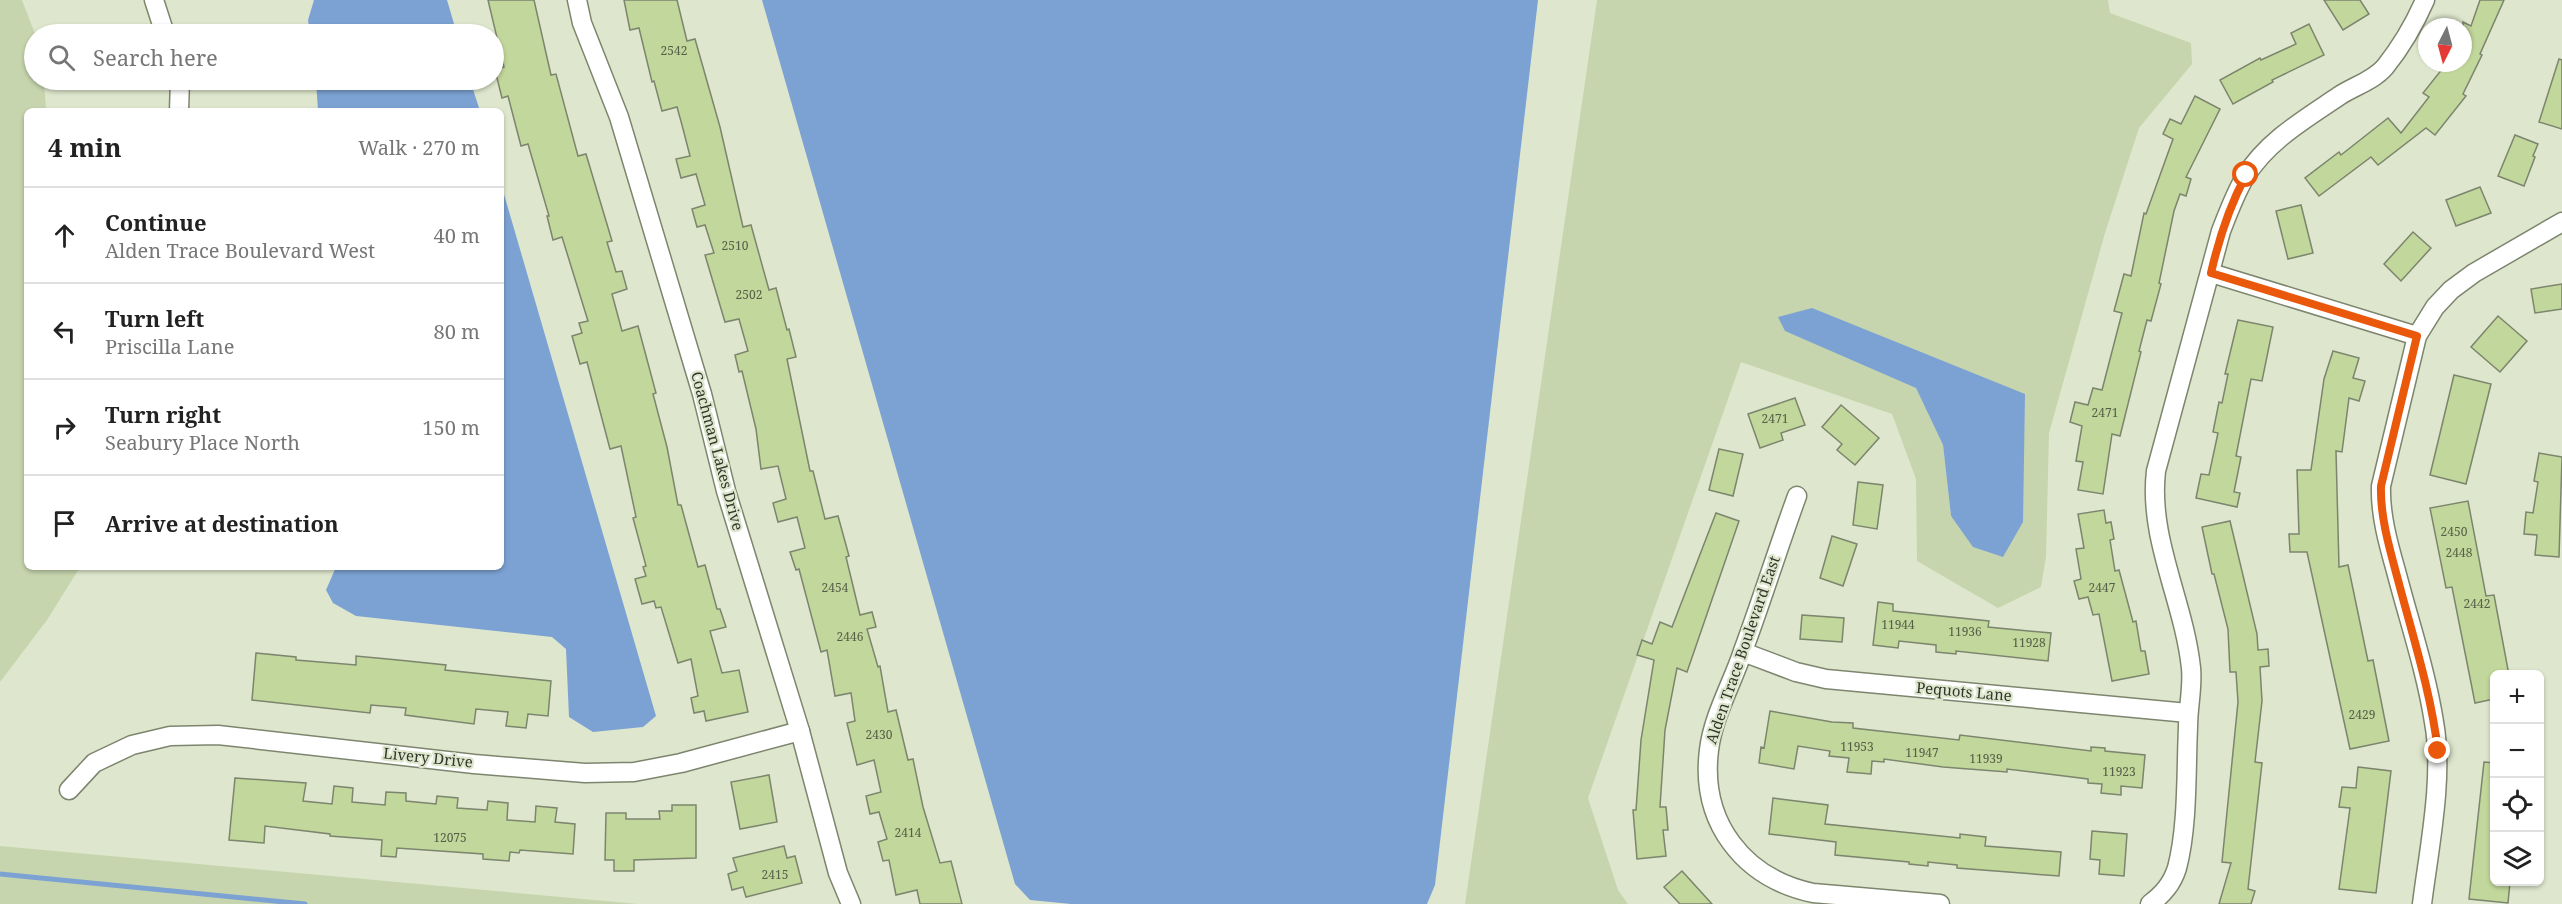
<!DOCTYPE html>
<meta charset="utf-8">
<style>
:root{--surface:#fff;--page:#f2f2f2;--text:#222;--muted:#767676;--line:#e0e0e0}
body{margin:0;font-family:"Noto Serif",serif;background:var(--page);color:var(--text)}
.controls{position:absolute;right:18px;bottom:18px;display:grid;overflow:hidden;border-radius:9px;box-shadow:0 2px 4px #0004}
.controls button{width:54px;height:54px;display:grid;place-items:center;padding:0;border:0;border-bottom:2px solid var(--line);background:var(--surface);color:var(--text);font:30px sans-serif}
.compass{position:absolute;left:2418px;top:18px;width:54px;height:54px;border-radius:50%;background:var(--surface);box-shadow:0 2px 4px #0004;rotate:186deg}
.stop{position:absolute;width:18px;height:18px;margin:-14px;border:4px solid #ea580c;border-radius:50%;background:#fff}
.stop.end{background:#ea580c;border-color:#fff;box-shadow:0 2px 6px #0008}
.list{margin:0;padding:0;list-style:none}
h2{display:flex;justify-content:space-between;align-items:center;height:78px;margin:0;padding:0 24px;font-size:26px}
h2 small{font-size:20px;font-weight:400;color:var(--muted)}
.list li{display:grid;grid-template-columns:39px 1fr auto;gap:18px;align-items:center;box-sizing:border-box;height:96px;padding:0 24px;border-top:2px solid var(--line)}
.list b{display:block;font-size:22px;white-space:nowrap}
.list p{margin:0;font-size:20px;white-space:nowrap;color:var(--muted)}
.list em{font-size:20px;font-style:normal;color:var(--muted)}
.icon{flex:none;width:33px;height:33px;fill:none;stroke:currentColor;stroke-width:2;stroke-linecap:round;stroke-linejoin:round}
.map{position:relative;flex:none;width:2562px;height:904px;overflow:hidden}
.search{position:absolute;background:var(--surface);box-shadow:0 2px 4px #0004;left:24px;top:24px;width:480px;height:66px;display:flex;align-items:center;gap:15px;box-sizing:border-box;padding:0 21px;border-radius:33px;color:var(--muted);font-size:22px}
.panel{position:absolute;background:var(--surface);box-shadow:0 2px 4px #0004;left:24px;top:108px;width:480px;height:462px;border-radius:9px}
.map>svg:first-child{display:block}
.green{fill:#c6d5ad;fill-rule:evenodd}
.water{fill:#7ca2d3}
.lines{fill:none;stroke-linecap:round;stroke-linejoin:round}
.stream{stroke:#7ca2d3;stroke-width:5}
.building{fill:#c2d79b;stroke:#7c856d;stroke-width:1.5}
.minor-casing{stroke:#7d856e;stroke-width:21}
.minor{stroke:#fff;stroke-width:18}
.route{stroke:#ea580c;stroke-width:8}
.labels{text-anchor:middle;stroke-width:4.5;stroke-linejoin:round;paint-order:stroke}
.number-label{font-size:12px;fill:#555e47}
.street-label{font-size:15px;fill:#31352b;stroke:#dee7cd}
</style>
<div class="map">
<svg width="2562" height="904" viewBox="0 0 2562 904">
<rect width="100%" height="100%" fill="#dee7cd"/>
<!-- green -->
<g class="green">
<path d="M0,0H22L35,34L34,80H44L46,111H27V567H80L47,620L0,682Z"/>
<path d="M1597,0H2108L2110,13L2191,43L2192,64L2139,128L2105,233L2049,433L2046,557L2041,587L1998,608L1917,561L1916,479L1892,414L1741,362L1588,798L1618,890L1628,904H1465ZM1916,388L2023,521L1951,517L1943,445Z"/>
<path d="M0,846L638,904H0Z"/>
</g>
<!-- water -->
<g class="water">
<path d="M314,0H447L457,34H310L308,20Z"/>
<path d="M762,0H1538L1435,885L1427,904H1071L1030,900L1015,884Z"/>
<path d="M316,80H470L480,111H318Z"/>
<path d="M501,184L656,716L643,727L593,732L569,717L566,649L552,637L356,616L333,603L326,590L336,567H501Z"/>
<path d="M1812,308L2025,394L2023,522L2003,557L1973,547L1951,516L1943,445L1916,388L1785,331L1778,317Z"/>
</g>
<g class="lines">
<!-- stream -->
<path class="stream" d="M0,874L305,904"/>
</g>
<!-- building -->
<g class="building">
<path d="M488,0H534L551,75L556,74L578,156L586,154L612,241L607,242L616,272L622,271L627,289L612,294L622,331L638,326L656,393L653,394L667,447L678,505H681L698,567L705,565L717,609H720L726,627L710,631L722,673L739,670L748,712L706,721L704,711L694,713L691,698L698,696L691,659L678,663L661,607L656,608L654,601L642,604L635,579L646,576L643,567L646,566L633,518L636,517L621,446L610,449L587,362L580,364L572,336L582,333L579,323L588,321L562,237L553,240L547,216H549L528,144L521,146L508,96L502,98L495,70L504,67Z"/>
<path d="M624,0H677L687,41L695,39L720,127L743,227L751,225L769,290L776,288L787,330L789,329L796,357L787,359L810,471H813L825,519L838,516L849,556L846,557L860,615L872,612L876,627L867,629L878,667L880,666L888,712L896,710L908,760L913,759L923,807L940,863L951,861L962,904H920L917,890L896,895L889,860L883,861L878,842L887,839L879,812L870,814L866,796L881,792L874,760L857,765L847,723L855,721L851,693L835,696L827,650L821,652L799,569L796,570L790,552L805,548L797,517L778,522L773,503L786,499L778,466L761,469L756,429L742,371L739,372L735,355L748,351L739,319L725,322L705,255L714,253L705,225L697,227L692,209L705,205L696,174L681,178L676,159L690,156L682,125L677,107L662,111L654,81L652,82L639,28L630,30Z"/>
<path d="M2324,0H2360L2369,14L2343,30Z"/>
<path d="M2480,0H2504L2480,54L2482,55L2463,94L2466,96L2435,135L2426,128L2378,165L2371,157L2319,196L2305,178L2339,152L2341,155L2388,118L2401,133L2429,97L2423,93L2447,63H2463V22L2471,26Z"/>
<path d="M2309,24L2324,55L2272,80L2273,82L2233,104L2220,80L2260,58L2261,60L2296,44L2291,33Z"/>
<path d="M2559,59L2562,60V129L2539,122Z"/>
<path d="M2195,96L2220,109L2186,177L2191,179L2186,196L2180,194L2174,211L2159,283L2161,284L2151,321L2147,320L2139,351L2141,352L2120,436L2112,434L2103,494L2078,490L2083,462L2076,461L2082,426L2070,422L2075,402L2088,405L2093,388L2102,390L2122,313L2114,311L2124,274L2131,276L2144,213L2146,214L2173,139L2163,134L2170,119L2181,124Z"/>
<path d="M2515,135L2538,144L2533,156L2535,157L2524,186L2498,176Z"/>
<path d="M2480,187L2491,213L2456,226L2446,200Z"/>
<path d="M2301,205L2313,253L2288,259L2276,211Z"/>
<path d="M2413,232L2431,248L2401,281L2384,264Z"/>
<path d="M2562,284V309L2535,313L2531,289Z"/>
<path d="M2498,316L2527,341L2500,372L2471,347Z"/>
<path d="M2238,320L2273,327L2262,381L2251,379L2236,456L2241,457L2234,492L2240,493L2237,507L2196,498L2201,474L2209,475L2218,433L2213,432L2219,402L2222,403L2228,374H2225Z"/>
<path d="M2333,351L2359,358L2353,378L2365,381L2359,401L2349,398L2342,452L2336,451L2339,567L2348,565L2368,661L2373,660L2389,741L2350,749L2307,552H2290L2289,534H2299L2297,470H2311L2324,379Z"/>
<path d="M2454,375L2491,384L2466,484L2430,475Z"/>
<path d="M1795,398L1805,425L1781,433L1783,440L1760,448L1748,414Z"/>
<path d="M1841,405L1879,438L1855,465L1837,450L1842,444L1822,427Z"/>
<path d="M1719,449L1743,454L1733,496L1709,490Z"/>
<path d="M2539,453L2562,457L2559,557L2535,555L2537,535L2524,534L2526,512L2533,513L2538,482L2534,481Z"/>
<path d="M1858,482L1883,485L1877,529L1853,525Z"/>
<path d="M2468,501L2486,596L2494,595L2509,675H2494V699L2475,703L2452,587L2446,588L2430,508Z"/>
<path d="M2104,510L2106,523L2111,522L2114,539L2110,540L2115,571L2119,570L2133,622L2136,621L2141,651H2145L2149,674L2112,681L2099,614L2093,615L2088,597L2079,599L2074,581L2081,579L2076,549L2084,548L2078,514Z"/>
<path d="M1716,513L1739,521L1687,672L1677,668L1665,730L1660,807H1666L1668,830H1663L1666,856L1637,859L1633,810H1636L1641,740L1654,660L1637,655L1642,640L1652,644L1660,622L1672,627Z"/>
<path d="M2230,521L2257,634L2258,650L2268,649L2269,666L2260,667L2262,701L2255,762L2262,763L2248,889L2255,891L2251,904H2219L2231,863L2222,862L2238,702L2236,672H2230L2228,629L2214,574H2212L2202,527Z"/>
<path d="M1832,536L1857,544L1843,586L1820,578Z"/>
<path d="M1878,602L1893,604V611L1989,621L1988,627L2051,633L2048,661L1956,651V654L1936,652V645L1899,641L1898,648L1873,645Z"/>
<path d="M1802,615L1844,618L1842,642L1800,639Z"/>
<path d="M256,653L296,657V660L356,665V656L398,660L446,665L445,670L551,681L548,716L528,714L526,728L506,726L508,712L476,709L474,724L405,715L406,708L371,705L370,713L252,700Z"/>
<path d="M1770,711L1832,722L1853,723V728L1959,740L1960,735L2091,751V747L2105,748V751L2145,755L2142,788L2121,786V795L2101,793L2102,784L2088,783V779L2007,769V772L1943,767L1884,759V762L1872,761L1871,774L1847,772L1849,758L1829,756L1830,751L1798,746L1794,769L1759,763L1761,747L1764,748Z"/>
<path d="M2484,762L2494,763V882H2510L2508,903L2469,899Z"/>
<path d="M2358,767L2391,771L2376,893L2339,889L2350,808L2339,807L2342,787L2356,788Z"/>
<path d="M769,775L777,822L740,829L731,782Z"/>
<path d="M235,778L306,783L303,801L332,804L334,786L353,788L352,802L385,805L386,792L406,793V801L436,804L437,796L458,798L457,808L487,810L488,801L508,803L507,820L535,822L536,806L557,808L555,822L575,824L573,854L520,850L519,853L510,852L509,861L483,859V854L397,848L396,857L381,856L382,840L330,836V834L265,826L264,843L229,840Z"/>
<path d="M1773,798L1828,805L1825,824L1960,838V834L1986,837L1985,846L2061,852L2059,876L1957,868V865L1928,862V866L1909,864V862L1835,855L1836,842L1769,834Z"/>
<path d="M672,805H696V858L634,860V871H614V860H605L606,813H626V819H660L659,811H672Z"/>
<path d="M2092,831L2127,834L2124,876L2099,874L2100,860L2090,859Z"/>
<path d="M784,846L787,858L795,856L802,883L746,897L743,887L732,890L728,874L737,871L733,858Z"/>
<path d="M1682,871L1712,904H1680L1664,887Z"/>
</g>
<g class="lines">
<!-- minor casing -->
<g class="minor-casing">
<g id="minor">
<path d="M154,0L165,34"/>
<path d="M577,0L582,23L619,117L702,394L726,491L800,731L838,873L851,904"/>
<path d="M179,111L180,80"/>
<path d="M2211,273L2417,336"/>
<path d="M1797,496C1778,548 1762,600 1743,651C1732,684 1713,716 1709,750C1700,822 1743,878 1813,893L1940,904"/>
<path d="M1743,652L1796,672L1826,679L2188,713"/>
<path d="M69,790L94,763L132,745L170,736L218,735L474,764L585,773L634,772L681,763L800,731"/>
<path d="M2150,904C2163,894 2172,884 2177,868C2188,827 2186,770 2188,727C2188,707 2193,687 2191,668C2184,601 2148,539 2156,471L2221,231C2228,213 2235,194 2245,177C2267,141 2305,119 2339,96C2354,86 2373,81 2385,67C2401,47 2415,23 2425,0"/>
<path d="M2422,904C2429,848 2444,777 2434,722C2426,671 2409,621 2396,571C2388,543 2380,514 2381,486L2417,336L2435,307L2451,290L2474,273L2562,222"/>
</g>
</g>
<!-- minor -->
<use href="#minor" class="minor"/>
</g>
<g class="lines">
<!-- route -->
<path class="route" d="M2246,175C2229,207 2219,238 2211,273L2417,336L2381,486C2380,517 2390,550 2398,580C2413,637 2431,693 2438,751"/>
</g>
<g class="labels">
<!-- number labels -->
<g class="number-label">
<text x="674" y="55">2542</text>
<text x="735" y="250">2510</text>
<text x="749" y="299">2502</text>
<text x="2105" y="417">2471</text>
<text x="1775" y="423">2471</text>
<text x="2454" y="536">2450</text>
<text x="2459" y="557">2448</text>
<text x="835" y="592">2454</text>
<text x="2102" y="592">2447</text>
<text x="2477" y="608">2442</text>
<text x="1898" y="629">11944</text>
<text x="1965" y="636">11936</text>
<text x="850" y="641">2446</text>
<text x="2029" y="647">11928</text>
<text x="2362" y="719">2429</text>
<text x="879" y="739">2430</text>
<text x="1857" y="751">11953</text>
<text x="1922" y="757">11947</text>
<text x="1986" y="763">11939</text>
<text x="2119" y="776">11923</text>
<text x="908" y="837">2414</text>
<text x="450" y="842">12075</text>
<text x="775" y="879">2415</text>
</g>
<!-- street labels -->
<g class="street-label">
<text transform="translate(717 451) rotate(75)" y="5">Coachman Lakes Drive</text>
<text transform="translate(1743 650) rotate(-71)" y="5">Alden Trace Boulevard East</text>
<text transform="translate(1964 692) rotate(5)" y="5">Pequots Lane</text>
<text transform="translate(428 758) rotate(6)" y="5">Livery Drive</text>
</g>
</g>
</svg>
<div class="controls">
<button>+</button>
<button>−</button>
<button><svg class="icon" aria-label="locate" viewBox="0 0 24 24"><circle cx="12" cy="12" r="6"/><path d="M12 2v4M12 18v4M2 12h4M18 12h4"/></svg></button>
<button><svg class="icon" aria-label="layers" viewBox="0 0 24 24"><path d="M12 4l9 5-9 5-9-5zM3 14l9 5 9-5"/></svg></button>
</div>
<svg class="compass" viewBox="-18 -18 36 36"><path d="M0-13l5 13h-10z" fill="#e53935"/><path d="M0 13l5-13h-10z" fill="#767676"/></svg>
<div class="stop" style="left:2246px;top:175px"></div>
<div class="stop end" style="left:2438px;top:751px"></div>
<div class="search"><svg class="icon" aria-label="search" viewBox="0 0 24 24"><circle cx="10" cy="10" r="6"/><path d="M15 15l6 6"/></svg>Search here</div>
<section class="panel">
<h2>4 min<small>Walk · 270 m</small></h2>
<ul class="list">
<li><svg class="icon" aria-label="ahead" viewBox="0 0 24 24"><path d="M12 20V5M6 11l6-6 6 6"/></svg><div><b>Continue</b><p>Alden Trace Boulevard West</p></div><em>40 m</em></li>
<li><svg class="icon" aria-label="left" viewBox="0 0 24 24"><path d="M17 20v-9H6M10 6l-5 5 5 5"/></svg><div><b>Turn left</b><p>Priscilla Lane</p></div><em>80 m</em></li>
<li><svg class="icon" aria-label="right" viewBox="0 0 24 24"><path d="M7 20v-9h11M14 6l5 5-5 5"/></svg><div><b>Turn right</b><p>Seabury Place North</p></div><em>150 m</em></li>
<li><svg class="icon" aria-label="arrive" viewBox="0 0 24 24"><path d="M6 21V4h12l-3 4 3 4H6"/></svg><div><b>Arrive at destination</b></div></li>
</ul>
</section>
</div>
